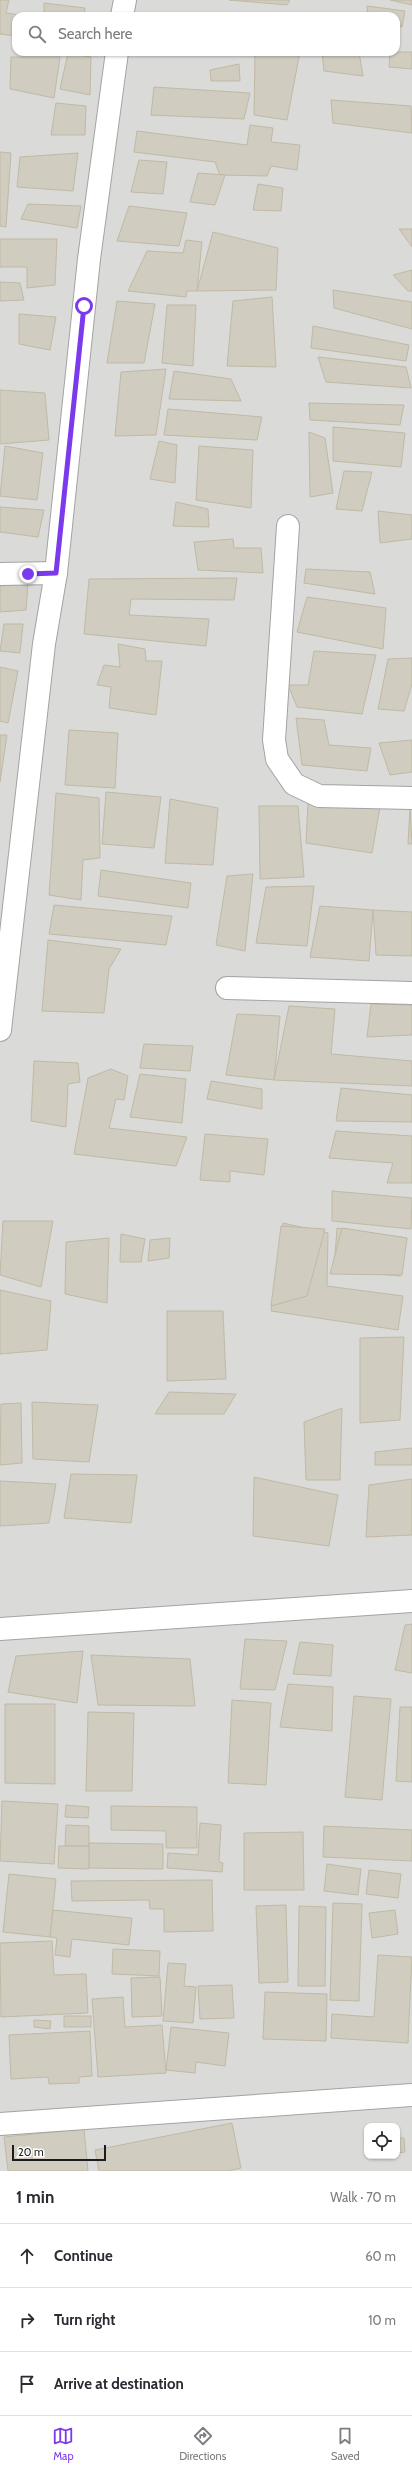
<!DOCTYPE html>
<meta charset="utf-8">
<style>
:root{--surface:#fff;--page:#f7f7f7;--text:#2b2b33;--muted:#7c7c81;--line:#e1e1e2;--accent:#7c3aed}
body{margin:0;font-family:Cabin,sans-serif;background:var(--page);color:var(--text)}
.controls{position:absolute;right:12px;bottom:12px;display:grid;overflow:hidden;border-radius:8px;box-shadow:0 1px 3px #0004}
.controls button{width:36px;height:36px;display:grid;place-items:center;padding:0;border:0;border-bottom:1px solid var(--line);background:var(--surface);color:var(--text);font:20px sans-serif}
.scale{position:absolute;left:12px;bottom:10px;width:94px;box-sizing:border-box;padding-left:4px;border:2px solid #1c1c1c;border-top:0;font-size:11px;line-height:14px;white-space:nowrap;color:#1c1c1c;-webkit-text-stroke:3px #fff;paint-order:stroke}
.stop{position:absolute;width:12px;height:12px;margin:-9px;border:3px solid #7c3aed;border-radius:50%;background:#fff}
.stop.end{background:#7c3aed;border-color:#fff;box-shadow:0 1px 4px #0008}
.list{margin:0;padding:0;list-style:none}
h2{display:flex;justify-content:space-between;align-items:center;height:52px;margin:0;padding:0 16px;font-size:17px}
h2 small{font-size:13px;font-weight:400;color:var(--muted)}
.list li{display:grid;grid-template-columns:26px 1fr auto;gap:12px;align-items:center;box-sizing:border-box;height:64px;padding:0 16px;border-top:1px solid var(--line)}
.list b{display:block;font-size:15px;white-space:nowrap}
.list em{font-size:13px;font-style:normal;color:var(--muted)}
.icon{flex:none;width:22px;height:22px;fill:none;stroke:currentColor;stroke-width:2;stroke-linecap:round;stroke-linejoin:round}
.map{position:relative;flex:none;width:412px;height:2171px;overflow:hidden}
.search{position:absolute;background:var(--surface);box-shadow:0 1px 3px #0004;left:12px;right:12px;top:12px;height:44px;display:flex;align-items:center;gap:10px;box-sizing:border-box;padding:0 14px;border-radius:12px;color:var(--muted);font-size:15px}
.sheet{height:244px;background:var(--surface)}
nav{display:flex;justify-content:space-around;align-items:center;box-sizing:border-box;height:56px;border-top:1px solid var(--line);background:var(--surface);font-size:11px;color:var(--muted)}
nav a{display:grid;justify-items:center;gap:2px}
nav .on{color:var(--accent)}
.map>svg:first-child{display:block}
.residential{fill:#dadad9;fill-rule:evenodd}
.building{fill:#d0ccbf;stroke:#c0b9a4}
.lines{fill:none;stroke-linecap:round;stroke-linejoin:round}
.street-casing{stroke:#a3a3a3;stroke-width:24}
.street{stroke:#fff;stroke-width:22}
.route{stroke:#7c3aed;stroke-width:5}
</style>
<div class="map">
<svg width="412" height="2171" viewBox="0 0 412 2171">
<rect width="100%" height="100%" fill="#eeeee2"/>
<!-- residential -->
<path class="residential" d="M0,0H412V2171H0ZM16,16H396V52H16ZM367,2126H397V2156H367Z"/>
<!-- building -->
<g class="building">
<path d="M0,0H9L6,13L28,16H16V36L0,34Z"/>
<path d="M229,0H290L287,5Z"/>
<path d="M390,0H412V5Z"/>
<path d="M44,3L85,8L84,16H44Z"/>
<path d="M367,6L405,11L402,27L396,26V16H368Z"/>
<path d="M278,52H300L287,120L254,115L255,55Z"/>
<path d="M322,52H359L363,76L324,71Z"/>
<path d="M390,52H412V69L389,67Z"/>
<path d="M68,53L91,57L90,95L60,89Z"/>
<path d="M11,57H60L54,98L10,89Z"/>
<path d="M239,64L240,81H211L210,70Z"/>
<path d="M154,87L250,93L244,119L151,115Z"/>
<path d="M331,100L411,106L412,133L333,123Z"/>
<path d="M56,103L86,106L85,135H51Z"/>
<path d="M250,125L273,128L271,142L300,145L297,170L271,166L267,176L220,175L215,162L134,152L137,131L247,145Z"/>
<path d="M0,152L11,153L6,227L0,226Z"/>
<path d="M78,153L73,191L17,187L20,157Z"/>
<path d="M139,160L167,162L163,194L131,192Z"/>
<path d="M198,173L225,175L215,205L190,202Z"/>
<path d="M258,184L283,188L281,211L253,210Z"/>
<path d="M28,204L81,206L77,228L21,219Z"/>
<path d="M129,206L187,213L179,246L117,241Z"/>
<path d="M399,229H412V247Z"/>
<path d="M213,232L278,248L276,290L197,291Z"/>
<path d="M0,239H57L55,285L27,288V267H0Z"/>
<path d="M186,240L202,242L197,291H187L186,297L128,291L147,251L183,253Z"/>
<path d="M412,270V291H408L393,275Z"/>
<path d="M0,282L20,283L24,300L0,301Z"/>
<path d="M333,290L412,302V329L334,308Z"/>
<path d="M272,297L276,367L227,366L233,301Z"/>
<path d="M117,301L155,304L144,363H107Z"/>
<path d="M167,305H196L193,366L162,363Z"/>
<path d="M19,314L56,317L50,350L19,344Z"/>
<path d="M313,326L409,345L406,361L311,348Z"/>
<path d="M318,357L406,367L411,388L326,382Z"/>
<path d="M166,369L156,435L115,436L121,372Z"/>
<path d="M174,371L231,379L241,401L169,399Z"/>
<path d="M0,390L45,393L49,440L0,444Z"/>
<path d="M309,403L404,405L400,425L310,420Z"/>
<path d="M168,409L262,417L257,440L164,435Z"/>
<path d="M333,427L405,433L401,467L333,461Z"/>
<path d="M309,432L325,438L333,493L310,497Z"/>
<path d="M159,441L177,445L175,483L150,479Z"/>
<path d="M5,446L43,453L37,500L0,496Z"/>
<path d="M199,446L253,450L251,508L196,500Z"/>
<path d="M344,471L372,472L362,511L336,509Z"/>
<path d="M176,502L208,509L209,527L173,526Z"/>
<path d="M0,507L44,510L38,537L0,532Z"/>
<path d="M378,511L412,515V539L380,543Z"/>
<path d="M233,539L234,548H261L263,573L198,570L194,542Z"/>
<path d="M306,569L370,572L375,594L304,583Z"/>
<path d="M237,578L234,600L131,599L129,615L209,619L206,646L84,634L89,579Z"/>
<path d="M28,584L26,610L0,612V586Z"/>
<path d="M307,597L386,608L383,649L297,632Z"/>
<path d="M4,624H23L20,653L0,651Z"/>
<path d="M118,644L145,649L146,661H162L156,715L109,708L111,687L97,685L104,665L120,667Z"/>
<path d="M314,651L376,655L362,714L297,707L288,685H308Z"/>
<path d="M412,658V684L404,711L378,709L388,659Z"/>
<path d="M0,667L18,671L8,723L0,721Z"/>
<path d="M296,718L324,720L329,745L371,748L367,771L302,765Z"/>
<path d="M69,730L118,733L115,788L65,785Z"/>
<path d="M0,735H7L0,782Z"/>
<path d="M412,740V772L390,775L379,743Z"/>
<path d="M106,792L161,797L154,848L102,844Z"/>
<path d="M56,793L99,798L100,858L83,860L81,900L49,895Z"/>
<path d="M170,799L218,808L213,865L165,863Z"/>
<path d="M308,802L380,807L372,853L306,843Z"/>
<path d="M259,806H298L304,877L260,879Z"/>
<path d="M410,807L412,844H408Z"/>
<path d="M101,870L191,883L188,908L98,896Z"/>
<path d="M253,874L245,951L216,945L227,876Z"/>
<path d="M314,886L307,946L256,943L266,887Z"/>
<path d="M54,905L172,916L166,945L49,934Z"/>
<path d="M320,906L373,910L369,961L310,957Z"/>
<path d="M373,910L412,912V956L376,955Z"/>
<path d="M48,940L121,949L109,969L104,1013L42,1011Z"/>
<path d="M371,1004L412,1005V1035L367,1037Z"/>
<path d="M289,1006L335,1009L331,1054L412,1061V1086L274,1080Z"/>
<path d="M237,1014L280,1016L274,1080L226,1075Z"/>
<path d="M144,1044L193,1046L190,1071L140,1068Z"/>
<path d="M34,1061L78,1063L80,1082L68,1084L66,1127L31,1121Z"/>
<path d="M111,1069L128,1076L124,1100L116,1099L109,1128L187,1137L176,1166L74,1154L88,1078Z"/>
<path d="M140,1074L186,1079L182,1123L130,1117Z"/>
<path d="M211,1081L262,1089V1109L207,1099Z"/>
<path d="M341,1088L412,1095V1122L336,1121Z"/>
<path d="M336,1131L412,1136V1183H387L393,1163L329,1158Z"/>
<path d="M205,1134L268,1139L264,1175L230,1171V1182L200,1180Z"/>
<path d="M332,1191L412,1198L411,1229L332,1221Z"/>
<path d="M3,1221H53L41,1287L0,1275Z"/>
<path d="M283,1223L328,1233L327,1286L403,1296L398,1330L271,1311Z"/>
<path d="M281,1226L325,1229L307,1296L271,1306Z"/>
<path d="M337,1228L407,1238L400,1276L334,1270Z"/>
<path d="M342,1228L407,1238L402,1275L330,1274Z"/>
<path d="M121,1234L145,1239L141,1262H120Z"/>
<path d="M109,1238L107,1303L65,1294L66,1242Z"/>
<path d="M170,1238L169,1258L148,1261L150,1240Z"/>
<path d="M0,1290L51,1301L47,1350L0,1354Z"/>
<path d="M167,1311H223L226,1379L167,1381Z"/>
<path d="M404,1337L400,1420L360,1423V1338Z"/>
<path d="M169,1392L236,1394L224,1414H155Z"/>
<path d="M32,1402L98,1405L89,1462L33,1459Z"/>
<path d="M21,1403L22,1463L0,1465L1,1404Z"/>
<path d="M342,1408L340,1480H306L304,1422Z"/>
<path d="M412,1448V1465H375V1452Z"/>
<path d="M71,1474L137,1475L131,1523L64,1518Z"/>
<path d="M254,1477L338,1495L329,1546L253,1536Z"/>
<path d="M412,1479V1535L366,1537L369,1485Z"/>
<path d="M0,1481L56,1484L49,1523L0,1526Z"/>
<path d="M412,1624V1673L395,1670L405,1625Z"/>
<path d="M245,1639L287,1641L275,1690L240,1689Z"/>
<path d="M300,1642L333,1645L331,1676L293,1674Z"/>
<path d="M83,1651L77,1703L8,1692L16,1656Z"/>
<path d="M91,1655L190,1659L195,1706L98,1705Z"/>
<path d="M288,1684L333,1687L332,1731L280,1727Z"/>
<path d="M354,1696L391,1699L382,1800L345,1797Z"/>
<path d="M232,1700L271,1703L266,1785L228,1783Z"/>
<path d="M5,1704H55V1784L5,1783Z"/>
<path d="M400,1707H412V1782L396,1781Z"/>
<path d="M88,1712L134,1713L132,1791H86Z"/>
<path d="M2,1801L58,1804L54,1864L0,1861Z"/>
<path d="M66,1805L89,1807L88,1818L65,1817Z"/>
<path d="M111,1806L197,1807V1848H166V1831L111,1830Z"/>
<path d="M200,1823L221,1825L219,1862L223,1863L222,1872L167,1868L168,1853L198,1855Z"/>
<path d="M66,1825L89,1826V1846H65Z"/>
<path d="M324,1826L412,1830V1861L323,1857Z"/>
<path d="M303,1832L304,1890H244V1833Z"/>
<path d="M89,1843L163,1844V1869L89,1868Z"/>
<path d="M59,1846H89V1869L58,1868Z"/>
<path d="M327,1864L361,1869L358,1895L324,1891Z"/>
<path d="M369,1870L401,1874L398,1898L366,1894Z"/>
<path d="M9,1874L56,1879L50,1937L3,1932Z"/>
<path d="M212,1880L213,1931L164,1932V1909H150L149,1900L72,1901L71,1881Z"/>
<path d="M333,1903L362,1904L359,2001L330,2000Z"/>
<path d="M286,1905L288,1982L259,1983L256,1906Z"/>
<path d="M299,1906L326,1907L325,1986H298Z"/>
<path d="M53,1910L132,1918L129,1945L72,1939L70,1957L55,1955L57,1938L50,1937Z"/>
<path d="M395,1910L398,1934L372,1938L369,1913Z"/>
<path d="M52,1941L54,1975L86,1974L88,2013L1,2017L0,1943Z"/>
<path d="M113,1949L160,1951L159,1976L112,1974Z"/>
<path d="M378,1955L412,1957L408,2043L331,2038L332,2014L374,2017Z"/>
<path d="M168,1963L186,1964L184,1986L196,1987L193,2023L163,2021Z"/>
<path d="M160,1977L162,2016L132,2017L131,1978Z"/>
<path d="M232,1985L234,2018L200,2019L198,1986Z"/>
<path d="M265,1992L327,1994L326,2041L263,2039Z"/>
<path d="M123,1997L125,2027L162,2025L166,2073L98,2077L92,1999Z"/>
<rect x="64" y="2016" width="27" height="11"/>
<path d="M34,2020L51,2021L50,2029L34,2027Z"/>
<path d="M171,2027L229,2033L225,2066L196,2062L195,2073L166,2070Z"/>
<path d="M90,2031L92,2076L79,2077V2083L49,2084L48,2077L11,2079L9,2035Z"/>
<path d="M232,2123L241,2168L228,2171H99L95,2150Z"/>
<path d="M84,2129L88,2171H8L4,2137Z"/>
<path d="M397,2138H404L405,2152L397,2153Z"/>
</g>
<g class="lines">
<!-- street casing -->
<g class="street-casing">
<g id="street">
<path d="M122,16L125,0"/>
<path d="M288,526L274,740L277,759L294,784L319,796L412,798"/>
<path d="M0,574L56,573"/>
<path d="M227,988L412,993"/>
<path d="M0,1030L44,644L56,573L89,259L117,52"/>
<path d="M0,1629L412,1601"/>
<path d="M0,2124L412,2095"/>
</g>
</g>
<!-- street -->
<use href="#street" class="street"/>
</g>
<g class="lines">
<!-- route -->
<path class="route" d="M28,574L56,573L84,306"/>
</g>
</svg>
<div class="controls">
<button><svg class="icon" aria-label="locate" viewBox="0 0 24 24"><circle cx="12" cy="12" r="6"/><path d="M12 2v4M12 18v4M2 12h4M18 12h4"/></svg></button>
</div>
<div class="scale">20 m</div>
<div class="stop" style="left:84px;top:306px"></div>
<div class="stop end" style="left:28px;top:574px"></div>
<div class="search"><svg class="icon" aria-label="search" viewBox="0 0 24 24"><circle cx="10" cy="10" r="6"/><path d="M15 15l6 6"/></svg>Search here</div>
</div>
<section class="sheet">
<h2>1 min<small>Walk · 70 m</small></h2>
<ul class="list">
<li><svg class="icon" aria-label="ahead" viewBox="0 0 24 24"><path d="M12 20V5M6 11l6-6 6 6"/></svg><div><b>Continue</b></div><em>60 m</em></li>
<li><svg class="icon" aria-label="right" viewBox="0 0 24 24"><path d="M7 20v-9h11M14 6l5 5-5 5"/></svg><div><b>Turn right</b></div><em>10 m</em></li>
<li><svg class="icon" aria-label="arrive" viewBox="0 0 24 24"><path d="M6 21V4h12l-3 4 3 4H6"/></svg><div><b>Arrive at destination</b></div></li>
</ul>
</section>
<nav>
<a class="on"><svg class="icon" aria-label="map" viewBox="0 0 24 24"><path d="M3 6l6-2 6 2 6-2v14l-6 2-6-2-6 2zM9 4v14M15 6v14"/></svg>Map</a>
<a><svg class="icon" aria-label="directions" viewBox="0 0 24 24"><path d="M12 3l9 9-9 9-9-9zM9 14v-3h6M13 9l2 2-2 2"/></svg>Directions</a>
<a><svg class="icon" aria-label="saved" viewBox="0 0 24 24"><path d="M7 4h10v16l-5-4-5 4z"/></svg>Saved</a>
</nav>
